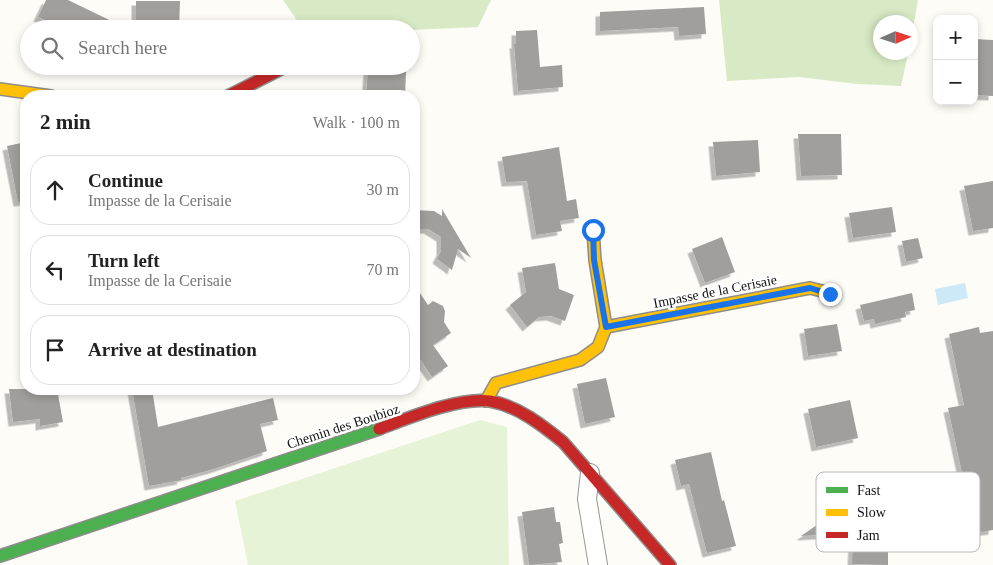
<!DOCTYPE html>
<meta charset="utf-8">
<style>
:root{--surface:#fff;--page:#f6f6f6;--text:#222;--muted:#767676;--line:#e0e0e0}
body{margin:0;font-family:Georgia,serif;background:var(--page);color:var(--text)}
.controls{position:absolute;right:15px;top:15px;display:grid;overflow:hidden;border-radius:10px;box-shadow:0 2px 8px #0003}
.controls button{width:45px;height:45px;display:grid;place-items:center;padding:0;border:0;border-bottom:1px solid var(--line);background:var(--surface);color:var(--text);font:25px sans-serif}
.compass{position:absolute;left:873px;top:15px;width:45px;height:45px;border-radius:50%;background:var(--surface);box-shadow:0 2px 8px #0003;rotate:87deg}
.stop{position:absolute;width:15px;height:15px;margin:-11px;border:4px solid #1a73e8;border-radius:50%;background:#fff}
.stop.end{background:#1a73e8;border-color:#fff;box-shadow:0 1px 5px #0008}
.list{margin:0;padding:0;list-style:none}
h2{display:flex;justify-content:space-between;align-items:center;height:65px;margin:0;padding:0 20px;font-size:21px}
h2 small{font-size:16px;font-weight:400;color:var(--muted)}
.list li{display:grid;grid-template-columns:32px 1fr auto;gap:15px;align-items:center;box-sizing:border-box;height:70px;margin:0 10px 10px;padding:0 10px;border:1px solid var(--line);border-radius:20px}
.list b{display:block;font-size:19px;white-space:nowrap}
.list p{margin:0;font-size:16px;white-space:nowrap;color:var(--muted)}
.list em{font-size:16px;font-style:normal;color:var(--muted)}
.icon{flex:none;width:28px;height:28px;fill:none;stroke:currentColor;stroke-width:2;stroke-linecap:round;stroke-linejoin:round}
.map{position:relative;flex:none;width:993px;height:565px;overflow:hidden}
.search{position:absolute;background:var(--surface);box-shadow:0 2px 8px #0003;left:20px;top:20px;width:400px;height:55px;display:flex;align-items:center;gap:12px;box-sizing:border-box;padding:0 18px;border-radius:28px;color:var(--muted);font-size:19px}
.panel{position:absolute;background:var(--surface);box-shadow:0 2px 8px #0003;left:20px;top:90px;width:400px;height:305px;border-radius:20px}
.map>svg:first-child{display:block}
.green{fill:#e7f3d7}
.forest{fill:#d8eac5}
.water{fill:#cde8f7}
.building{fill:#a19f9c;filter:url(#shadow)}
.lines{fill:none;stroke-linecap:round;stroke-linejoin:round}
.street-casing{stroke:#979795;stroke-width:20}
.fast-casing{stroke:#8e8d8b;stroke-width:14}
.slow-casing{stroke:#8e8d8b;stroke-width:14}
.jam-casing{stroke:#8e8d8b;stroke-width:14}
.street{stroke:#fffffe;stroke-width:18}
.fast{stroke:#4caf50;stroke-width:11}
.slow{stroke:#ffc107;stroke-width:11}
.jam{stroke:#c62828;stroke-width:11}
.route{stroke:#1a73e8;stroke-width:6}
.labels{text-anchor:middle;stroke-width:5;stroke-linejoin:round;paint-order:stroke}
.street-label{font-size:14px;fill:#111;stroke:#fff}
.key{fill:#fff;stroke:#b8b8b8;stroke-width:1}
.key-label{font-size:14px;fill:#111}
</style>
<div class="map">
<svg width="993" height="565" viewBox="0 0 993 565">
<defs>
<filter id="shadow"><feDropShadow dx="-4.5" dy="4.5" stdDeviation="0" flood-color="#0004"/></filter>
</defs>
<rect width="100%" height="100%" fill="#fdfcf7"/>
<!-- green -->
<path class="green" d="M480,420L507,427L509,565H248L235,501Z"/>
<!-- forest -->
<g class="forest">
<path d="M283,0H491L478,27L411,30L303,29Z"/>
<path d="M719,0H918L911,39L910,22H880V52L908,53L901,86L857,84L799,77L727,81Z"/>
</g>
<!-- water -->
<path class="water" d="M965,283L968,298L938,305L935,289Z"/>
<!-- building -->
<g class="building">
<path d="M46,0H68L128,29H43L47,21L38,17Z"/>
<path d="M136,1H180L179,29H136Z"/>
<path d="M704,7L706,34L679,36L678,27L600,31V12Z"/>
<path d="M537,30L540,67L562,65L563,87L518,91L514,44H516V31Z"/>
<path d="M974,39L993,40V96L974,95Z"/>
<path d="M368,70L406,72L405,96H366Z"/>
<path d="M798,134H841L842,175L801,176Z"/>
<path d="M758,140L760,172L716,176L713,142Z"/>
<path d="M26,142V201L18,202L7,146Z"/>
<path d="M559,147L567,201L576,199L579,218L560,221L562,231L536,235L527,181L506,182L502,157Z"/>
<path d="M993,181V228L973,231L964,186Z"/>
<path d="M892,207L896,232L853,238L849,213Z"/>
<path d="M442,209L471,258L458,249L452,270L437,259L441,251V237L428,229H414V210L434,211L442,216Z"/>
<path d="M722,237L735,272L705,283L692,249Z"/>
<path d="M918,238L923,258L906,262L902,241Z"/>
<path d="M555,263L559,289L574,295L565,321L551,316L539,317L527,327L510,305L526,292L522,268Z"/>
<path d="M414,284L428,305L433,301L443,306L445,311L444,322L451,333L433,345L448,366L432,377L418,356L414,359Z"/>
<path d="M912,293L915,310L905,312L906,317L875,324L874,319L864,321L860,305Z"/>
<path d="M837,324L842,351L808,356L804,329Z"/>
<path d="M979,327L980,333L993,331V530L975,533L948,408L964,405L949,334Z"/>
<path d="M606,378L615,417L585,424L577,384Z"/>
<path d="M9,389H57L63,422L40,426V419L13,422Z"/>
<path d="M132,389H152L158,427L273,398L278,420L260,424L267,451L214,469L181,478L182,480L149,486Z"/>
<path d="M850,400L858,438L816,447L808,409Z"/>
<path d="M711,452L722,501L724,500L736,546L707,553L689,484L681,486L675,460Z"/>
<path d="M861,477V495L850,496L852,533L801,536L837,511L825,501V485L831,479Z"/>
<path d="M554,507L556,522H560L563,543L559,544L562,562L529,565L522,512Z"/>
<path d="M853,541L888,542V565L852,564Z"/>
</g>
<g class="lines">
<!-- street casing -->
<g class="street-casing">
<path id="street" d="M590,473L587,499L598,565"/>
</g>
<!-- fast casing -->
<g class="fast-casing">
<path id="fast" d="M0,556L379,429"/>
</g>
<!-- slow casing -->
<g class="slow-casing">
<g id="slow">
<path d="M0,89L51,96"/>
<path d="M606,327L810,288L830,293"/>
<path d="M486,401L496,383L580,360L598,347L606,327L595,260L593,230"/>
</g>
</g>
<!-- jam casing -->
<g class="jam-casing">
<g id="jam">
<path d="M228,96L287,66"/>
<path d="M379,429C409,418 458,397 490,401C518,406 542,425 563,442L670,565"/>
</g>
</g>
<!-- street -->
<use href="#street" class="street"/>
<!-- fast -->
<use href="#fast" class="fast"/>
<!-- slow -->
<use href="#slow" class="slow"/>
<!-- jam -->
<use href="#jam" class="jam"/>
</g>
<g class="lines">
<!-- route -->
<path class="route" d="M593,230L594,260L606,327L810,288L830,294"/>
</g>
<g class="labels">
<!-- street labels -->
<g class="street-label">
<text transform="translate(715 291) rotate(-11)" y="5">Impasse de la Cerisaie</text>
<text transform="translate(343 426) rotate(-18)" y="5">Chemin des Boubioz</text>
</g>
</g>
<!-- legend -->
<rect x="816" y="472" width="164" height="80" rx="8" class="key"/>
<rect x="826" y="487" width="22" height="6" fill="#4caf50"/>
<rect x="826" y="509" width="22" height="7" fill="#ffc107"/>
<rect x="826" y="532" width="22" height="6" fill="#c62828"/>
<g class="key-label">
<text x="857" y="495">Fast</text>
<text x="857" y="517">Slow</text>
<text x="857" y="540">Jam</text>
</g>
</svg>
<div class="controls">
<button>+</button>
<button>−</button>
</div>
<svg class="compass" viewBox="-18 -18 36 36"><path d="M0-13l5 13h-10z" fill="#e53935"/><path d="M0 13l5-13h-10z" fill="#767676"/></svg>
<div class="stop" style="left:593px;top:230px"></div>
<div class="stop end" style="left:830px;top:294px"></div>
<div class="search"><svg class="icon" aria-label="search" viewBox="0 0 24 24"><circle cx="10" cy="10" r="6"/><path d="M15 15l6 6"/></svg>Search here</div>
<section class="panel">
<h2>2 min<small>Walk · 100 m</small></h2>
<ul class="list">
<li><svg class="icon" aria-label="ahead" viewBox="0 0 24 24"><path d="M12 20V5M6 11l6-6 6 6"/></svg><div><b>Continue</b><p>Impasse de la Cerisaie</p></div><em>30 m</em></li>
<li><svg class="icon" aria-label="left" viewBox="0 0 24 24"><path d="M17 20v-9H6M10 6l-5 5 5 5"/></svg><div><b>Turn left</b><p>Impasse de la Cerisaie</p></div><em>70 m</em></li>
<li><svg class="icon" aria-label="arrive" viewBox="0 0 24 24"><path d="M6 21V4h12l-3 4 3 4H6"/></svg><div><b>Arrive at destination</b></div></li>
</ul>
</section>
</div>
